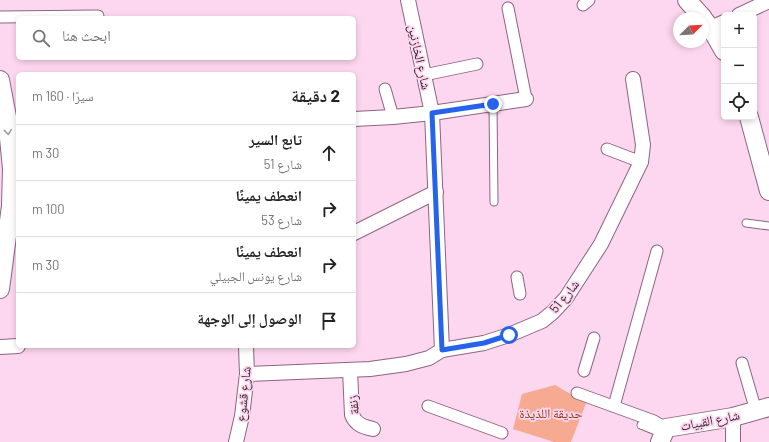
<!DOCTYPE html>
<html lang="ar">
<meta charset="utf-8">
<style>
:root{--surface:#fff;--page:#f2f2f2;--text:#222;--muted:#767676;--line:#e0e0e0}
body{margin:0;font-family:Barlow,"Noto Naskh Arabic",sans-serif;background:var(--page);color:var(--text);direction:rtl}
.controls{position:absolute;right:12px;top:12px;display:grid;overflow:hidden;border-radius:6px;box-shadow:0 2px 6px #0003}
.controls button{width:36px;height:36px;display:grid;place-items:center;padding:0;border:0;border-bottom:1px solid var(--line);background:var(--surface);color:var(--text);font:20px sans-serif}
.compass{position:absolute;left:673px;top:12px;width:36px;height:36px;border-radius:50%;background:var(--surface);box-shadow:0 2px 6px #0003;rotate:66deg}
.stop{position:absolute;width:12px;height:12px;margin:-9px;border:3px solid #2563eb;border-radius:50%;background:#fff}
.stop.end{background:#2563eb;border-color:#fff;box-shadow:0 1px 4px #0008}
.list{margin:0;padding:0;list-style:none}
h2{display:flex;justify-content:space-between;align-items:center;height:52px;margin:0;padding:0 16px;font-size:17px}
h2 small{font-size:13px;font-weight:400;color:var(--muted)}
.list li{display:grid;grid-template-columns:26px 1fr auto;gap:12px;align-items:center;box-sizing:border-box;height:56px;padding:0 16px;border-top:1px solid var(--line)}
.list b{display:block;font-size:15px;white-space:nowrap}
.list p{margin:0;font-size:13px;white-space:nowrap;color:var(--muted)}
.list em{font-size:13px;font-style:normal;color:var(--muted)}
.icon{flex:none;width:22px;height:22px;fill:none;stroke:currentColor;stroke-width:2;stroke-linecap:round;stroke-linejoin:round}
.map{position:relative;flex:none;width:769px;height:442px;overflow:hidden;direction:ltr}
.search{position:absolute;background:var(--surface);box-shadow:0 2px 6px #0003;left:16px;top:16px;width:340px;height:44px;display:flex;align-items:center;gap:10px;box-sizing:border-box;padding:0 14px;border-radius:6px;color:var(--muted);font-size:15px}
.panel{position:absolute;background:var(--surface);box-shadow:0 2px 6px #0003;left:16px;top:72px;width:340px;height:276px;border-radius:6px;direction:rtl}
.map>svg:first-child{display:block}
.green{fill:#f5aa91}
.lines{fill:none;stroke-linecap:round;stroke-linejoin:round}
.service-casing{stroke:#8e6480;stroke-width:9}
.pedestrian-casing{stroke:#8e6480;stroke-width:13}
.minor-casing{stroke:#8e6480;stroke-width:16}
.tertiary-casing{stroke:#8e6480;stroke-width:20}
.service{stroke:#fff;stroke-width:7}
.pedestrian{stroke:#fff;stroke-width:11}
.minor{stroke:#fff;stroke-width:14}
.tertiary{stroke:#fff;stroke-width:18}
.oneway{stroke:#a59da3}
.route{stroke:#2563eb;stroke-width:5}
.labels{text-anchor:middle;stroke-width:3.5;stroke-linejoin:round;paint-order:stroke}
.street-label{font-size:13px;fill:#382632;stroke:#fdd7ef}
.park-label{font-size:13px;fill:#8c3512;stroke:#fdd7ef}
</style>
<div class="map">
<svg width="769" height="442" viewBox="0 0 769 442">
<rect width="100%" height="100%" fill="#fdd7ef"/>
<!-- green -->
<path class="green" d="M555,385L586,403L571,442H554L513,429L522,394Z"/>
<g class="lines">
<!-- service casing -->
<g class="service-casing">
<g id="service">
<path d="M493,104L494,202"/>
<path d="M746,223L769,226"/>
<path d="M641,425L663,434"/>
</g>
</g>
<!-- pedestrian casing -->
<g class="pedestrian-casing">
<g id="pedestrian">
<path d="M583,5L589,0"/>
<path d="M508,8L526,99"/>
<path d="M0,17L98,16"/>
<path d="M424,75L477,64"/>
<path d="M385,89L393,117"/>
<path d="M607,149L641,162"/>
<path d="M517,277L520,294"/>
<path d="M742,363L756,411"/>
<path d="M584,371L594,338"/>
<path d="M577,393L654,421L666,428"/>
<path d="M428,406L502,433"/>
<path d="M614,406L657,251"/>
</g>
</g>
<!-- minor casing -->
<g class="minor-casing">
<g id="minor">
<path d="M408,0L432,113L442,350"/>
<path d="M739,15L769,1"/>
<path d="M711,28L724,22"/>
<path d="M354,119L393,117L432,113L526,99"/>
<path d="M354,233L436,192"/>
<path d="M0,347L18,346"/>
<path d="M350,370L352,415C356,425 364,427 373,429"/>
<path d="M247,374L370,369L406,364L429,358L442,350L484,343L509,335L542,321L553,312L566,298L601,244L641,162L643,145L633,79"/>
<path d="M733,417V442"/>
<path d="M236,442L242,416L247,374L246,346"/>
</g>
</g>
<!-- tertiary casing -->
<g class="tertiary-casing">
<g id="tertiary">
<path d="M687,0L703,18"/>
<path d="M703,19L711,28L724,51"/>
<path d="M0,80L7,117L12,169L11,206L0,289"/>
<path d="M749,117L769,191"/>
<path d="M660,442L666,428L733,417L769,407"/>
</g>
</g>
<!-- service -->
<use href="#service" class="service"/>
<!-- pedestrian -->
<use href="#pedestrian" class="pedestrian"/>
<!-- minor -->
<use href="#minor" class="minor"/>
<!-- tertiary -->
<use href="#tertiary" class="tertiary"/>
</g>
<!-- one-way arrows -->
<defs><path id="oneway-chevron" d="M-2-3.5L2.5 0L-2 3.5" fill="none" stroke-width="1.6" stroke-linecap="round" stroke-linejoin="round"/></defs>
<use class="oneway" href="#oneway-chevron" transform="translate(8 132) rotate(84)"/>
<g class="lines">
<!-- route -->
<path class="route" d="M493,104L432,113L442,350L484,343L509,335"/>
</g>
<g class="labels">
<!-- street labels -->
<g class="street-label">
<text transform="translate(420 57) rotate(78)" y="5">شارع الخازنين</text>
<text transform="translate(564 296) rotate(-51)" y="5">شارع 51</text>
<text transform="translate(243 394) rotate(-84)" y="5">شارع قشوع</text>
<text transform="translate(353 405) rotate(-97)" y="5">زنقة</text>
<text transform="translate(710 420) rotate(-11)" y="5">شارع القبيات</text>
</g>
<!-- park labels -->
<g class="park-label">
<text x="551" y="418">حديقة اللذيذة</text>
</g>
</g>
</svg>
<div class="controls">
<button>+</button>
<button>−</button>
<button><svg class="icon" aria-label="locate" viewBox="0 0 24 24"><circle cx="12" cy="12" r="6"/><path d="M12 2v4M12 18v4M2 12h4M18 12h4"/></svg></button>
</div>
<svg class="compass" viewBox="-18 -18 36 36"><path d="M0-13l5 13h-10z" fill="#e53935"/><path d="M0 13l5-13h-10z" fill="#767676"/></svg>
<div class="stop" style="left:509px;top:335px"></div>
<div class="stop end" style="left:493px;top:104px"></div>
<div class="search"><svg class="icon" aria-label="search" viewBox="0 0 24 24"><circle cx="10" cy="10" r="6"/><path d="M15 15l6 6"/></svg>ابحث هنا</div>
<section class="panel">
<h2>2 دقيقة<small>سيرًا · 160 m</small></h2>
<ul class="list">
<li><svg class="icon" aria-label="ahead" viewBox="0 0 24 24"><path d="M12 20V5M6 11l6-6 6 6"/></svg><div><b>تابع السير</b><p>شارع 51</p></div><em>30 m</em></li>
<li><svg class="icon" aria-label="right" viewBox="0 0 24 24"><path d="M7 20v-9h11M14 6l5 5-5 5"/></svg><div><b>انعطف يمينًا</b><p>شارع 53</p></div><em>100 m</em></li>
<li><svg class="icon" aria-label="right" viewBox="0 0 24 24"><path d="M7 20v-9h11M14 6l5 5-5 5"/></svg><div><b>انعطف يمينًا</b><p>شارع يونس الجبيلي</p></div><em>30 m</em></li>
<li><svg class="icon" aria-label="arrive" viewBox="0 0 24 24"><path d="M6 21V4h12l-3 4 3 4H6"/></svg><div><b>الوصول إلى الوجهة</b></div></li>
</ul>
</section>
</div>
